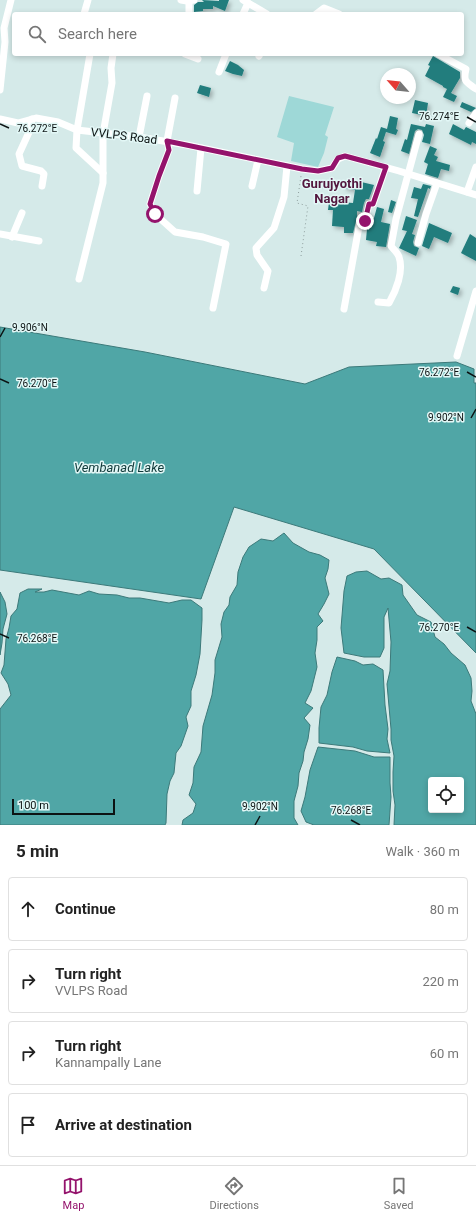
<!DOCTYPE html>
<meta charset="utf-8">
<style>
:root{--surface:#fff;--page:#f2f2f2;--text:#222;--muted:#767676;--line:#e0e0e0;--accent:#94136c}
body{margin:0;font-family:Roboto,sans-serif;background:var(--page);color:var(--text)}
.controls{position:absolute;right:12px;bottom:12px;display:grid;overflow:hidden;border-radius:4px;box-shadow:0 2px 6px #0003}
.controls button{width:36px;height:36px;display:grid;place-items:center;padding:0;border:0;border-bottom:1px solid var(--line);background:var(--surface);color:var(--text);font:20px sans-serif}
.compass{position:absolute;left:380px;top:68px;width:36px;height:36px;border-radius:50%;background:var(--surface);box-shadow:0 2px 6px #0003;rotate:298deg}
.scale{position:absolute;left:12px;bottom:10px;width:103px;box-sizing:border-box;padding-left:4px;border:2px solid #0c1313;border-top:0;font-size:11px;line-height:14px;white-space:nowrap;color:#0c1313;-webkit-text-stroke:3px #e2f7f6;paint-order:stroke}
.stop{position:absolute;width:12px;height:12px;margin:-9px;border:3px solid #94136c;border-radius:50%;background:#fff}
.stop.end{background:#94136c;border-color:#fff;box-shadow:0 1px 4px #0008}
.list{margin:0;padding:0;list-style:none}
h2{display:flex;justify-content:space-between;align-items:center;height:52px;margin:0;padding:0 16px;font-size:17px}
h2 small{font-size:13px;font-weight:400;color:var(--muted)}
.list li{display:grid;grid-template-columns:26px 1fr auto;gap:12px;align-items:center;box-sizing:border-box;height:64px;margin:0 8px 8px;padding:0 8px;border:1px solid var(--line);border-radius:4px}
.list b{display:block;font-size:15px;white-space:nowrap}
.list p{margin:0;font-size:13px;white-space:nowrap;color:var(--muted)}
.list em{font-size:13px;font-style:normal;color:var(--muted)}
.icon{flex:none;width:22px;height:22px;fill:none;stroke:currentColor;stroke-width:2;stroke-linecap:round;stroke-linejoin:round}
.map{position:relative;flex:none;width:476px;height:825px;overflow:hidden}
.search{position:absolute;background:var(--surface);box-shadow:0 2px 6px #0003;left:12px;right:12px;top:12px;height:44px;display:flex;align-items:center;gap:10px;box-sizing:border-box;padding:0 14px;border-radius:4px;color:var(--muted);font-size:15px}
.sheet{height:340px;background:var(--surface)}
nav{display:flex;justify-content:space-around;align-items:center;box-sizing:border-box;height:56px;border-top:1px solid var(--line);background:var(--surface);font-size:11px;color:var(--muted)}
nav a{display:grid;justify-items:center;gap:2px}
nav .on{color:var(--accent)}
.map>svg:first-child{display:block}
.green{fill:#9ed8d7}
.water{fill:#50a6a6;stroke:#3c7a7a;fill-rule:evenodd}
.building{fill:#207d7d;filter:url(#shadow)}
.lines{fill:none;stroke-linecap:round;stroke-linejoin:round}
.path{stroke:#8e9e9d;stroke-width:1;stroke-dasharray:1 3;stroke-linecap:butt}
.minor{stroke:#fff;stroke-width:7}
.route{stroke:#94136c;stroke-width:5}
.ticks{fill:none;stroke:#0c1313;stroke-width:1.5}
.labels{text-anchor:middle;stroke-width:3;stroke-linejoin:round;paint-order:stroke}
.street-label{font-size:12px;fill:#0c1313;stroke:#e2f7f6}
.neighbourhood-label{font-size:13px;font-weight:bold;fill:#53173e;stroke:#e2f7f6}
.water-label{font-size:13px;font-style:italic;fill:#113a3a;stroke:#e2f7f6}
.ticks-label{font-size:10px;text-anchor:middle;fill:#0c1313;stroke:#e2f7f6;stroke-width:3;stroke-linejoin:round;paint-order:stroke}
</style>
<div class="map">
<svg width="476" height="825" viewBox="0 0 476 825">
<defs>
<filter id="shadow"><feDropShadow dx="2.5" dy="2.5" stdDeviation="2" flood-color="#0004"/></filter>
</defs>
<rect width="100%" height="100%" fill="#d5eae9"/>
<!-- green -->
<path class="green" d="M289,96L334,107L325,135L328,137L324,153L318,167L291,161L294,143L277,137Z"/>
<!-- water -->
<g class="water">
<path d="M0,327L145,352L305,384L349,367L456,362L474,369V383H476V653L374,549L234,507L201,599L0,570Z"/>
<path d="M284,533L293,543L309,552L320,555L329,560L328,569L325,578L329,594L324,604L318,614L323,621L317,627V640L315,653L317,667L311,691L305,703L313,708L304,718L310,725L308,739L304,752L303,761L299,773L298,786L294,801V818L298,825H182L183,820L193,813L196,804L189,795L193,783L194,767L201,752L203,726L212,695L215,673V660L222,637L221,624L224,612L229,605L230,597L237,585L238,572L243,557L249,547L261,539L273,541Z"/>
<path d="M367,571L381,579L389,578L402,585L403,595L417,615L431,622L435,637L444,644L451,653L465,665L471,678L472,691L471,701L476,714V825H394L395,805L393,791V772L394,756L391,740V729L387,684L390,671L391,642L388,608L384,617V648L380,657H364L344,653L341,628L344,591L347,576L356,572ZM431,780H461V810H431Z"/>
<path d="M28,589H42L35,592H44L52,590L79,595L89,591L99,594L117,595L129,598H140L169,603L182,600H191L202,608V620L200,654L196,675L191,691V706L186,717L188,726L181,746L176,753L174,773L170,781L167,794L166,823L165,825H0V709L11,695L8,684L1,673L4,665L6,639L9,628L11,616L17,609L20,593Z"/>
<path d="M0,592L5,602L7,614L3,629L2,643L0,655Z"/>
<path d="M337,657L355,661L363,665L373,664L383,670L385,705L388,729L387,739L390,753L367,751L353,747L319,743V728L321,707L327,695L332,672Z"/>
<path d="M318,747L355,751L374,757H390V783L391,797L389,825H314L306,822L301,811L305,797L310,770Z"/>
</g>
<!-- building -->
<g class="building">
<path d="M202,0L219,1V0H229L225,11L213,6V9H203V11L194,12V5L198,2H204Z"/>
<path d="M433,56L460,72V78L451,93L457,96L454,102L443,97L447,89L443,87V86L425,76L430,66L428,65Z"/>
<path d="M230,61L238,65L244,70L242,76L233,74L225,71Z"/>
<path d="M200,85L211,88L209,97L197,93Z"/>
<path d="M415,100L428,103L426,116L412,113Z"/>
<path d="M462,102L476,108L471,112L460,107Z"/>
<path d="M390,116L398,118L396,129L398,130L396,135L386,132L383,141L385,142L380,157L370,153L376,138L377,139L381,127L387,129Z"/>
<path d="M411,124L425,127L426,124L434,126L430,144L422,142L424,135L422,130L418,129L415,131L409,154L401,151L405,139L407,140Z"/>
<path d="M453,124L464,130L466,127L476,132V144L472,142L471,145L449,134Z"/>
<path d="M430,146L437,149L434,155L438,157L436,161L450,165L449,171L441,169L438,178L425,174L428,164L424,162Z"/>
<path d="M357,181L374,185L369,199H366L364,203L362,212L357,211V217L353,233H344V227L332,226L333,210H328L329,202L340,204V202L353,203L355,190L344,188L345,182L356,184Z"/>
<path d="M423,184L431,186L430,189L428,188L418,217L414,216L418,199L411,198L414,187L421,189Z"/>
<path d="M391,200L396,202L392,213L388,212Z"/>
<path d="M377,207L384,209L381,222L390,224L386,247L376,246L377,242L366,240L367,229L369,230L371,218H374Z"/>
<path d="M406,216L417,220L412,234L415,235L413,242L414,246L419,248L416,256L399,248L407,231L402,230Z"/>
<path d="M429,223L452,233L448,243L434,237L429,249L422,246Z"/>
<path d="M470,234L476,238V261L461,253Z"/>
<path d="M453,286L460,288L458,295L450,292Z"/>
</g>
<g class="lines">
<!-- path -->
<g class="path">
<path d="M329,200L331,176"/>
<path d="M301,256L308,206L297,203L301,176"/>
</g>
<!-- minor -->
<g class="minor">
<path d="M181,0L187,1L194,0"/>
<path d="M243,0L267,14"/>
<path d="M84,14L88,0"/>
<path d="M189,14V1"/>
<path d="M243,14L248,3"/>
<path d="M316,14L324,8L339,14"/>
<path d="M90,54L77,130L76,148L103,173"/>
<path d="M185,54L198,59"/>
<path d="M438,54L466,69C463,82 466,82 476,89"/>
<path d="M259,56L260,54"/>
<path d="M219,72L226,54"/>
<path d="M0,90L5,42L4,28L11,0"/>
<path d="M175,98L167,141L169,150L159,176L150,204L155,214L175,232L203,237L226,244L213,308"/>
<path d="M0,119L18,123L36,118L58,122L77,130L139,137L187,145L302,169L318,171L332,168L338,159L345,156L399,171L476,195"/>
<path d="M32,119L30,130L19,154L22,166L41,171L44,174L42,186"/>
<path d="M469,123L476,113"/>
<path d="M139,137L147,96"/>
<path d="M252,186L258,160"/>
<path d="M197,191L201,148"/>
<path d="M467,192L476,167"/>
<path d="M0,234L39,241"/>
<path d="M12,237L22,213"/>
<path d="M418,243L426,214L437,183"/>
<path d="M79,279L103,183V134L112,83L111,68L113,54"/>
<path d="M264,288L268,271L257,255L256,248L274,228L284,197L287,166"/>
<path d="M378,302L389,303C396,291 404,271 399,257C398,253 393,249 391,246L396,219L419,134"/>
<path d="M344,309L360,221H365L369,204H373L386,167"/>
<path d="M457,356L476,291"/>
</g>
</g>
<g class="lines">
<!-- route -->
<path class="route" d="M155,214L150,204L159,176L169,150L167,141L302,169L318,171L332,168L338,158L345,156L386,167L373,204H369L365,221"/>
</g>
<!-- ticks -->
<path class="ticks" d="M467,117L476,122M0,124L9,128M0,337L5,328M467,372L476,377M0,379L9,383M471,418L476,409M467,627L476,632M0,634L9,638M351,820L360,825M255,825L260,816"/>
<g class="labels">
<!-- street labels -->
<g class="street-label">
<text transform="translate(124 136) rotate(7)" y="4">VVLPS Road</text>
</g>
<!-- neighbourhood labels -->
<g class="neighbourhood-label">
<text x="332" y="188">Gurujyothi<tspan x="332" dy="15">Nagar</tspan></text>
</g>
<!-- water labels -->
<g class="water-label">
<text x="119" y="472">Vembanad Lake</text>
</g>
</g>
<g class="ticks-label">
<text x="439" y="120">76.274°E</text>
<text x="37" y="132">76.272°E</text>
<text x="30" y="331">9.906°N</text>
<text x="439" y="376">76.272°E</text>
<text x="37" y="387">76.270°E</text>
<text x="446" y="421">9.902°N</text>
<text x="439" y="631">76.270°E</text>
<text x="37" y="642">76.268°E</text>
<text x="260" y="810">9.902°N</text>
<text x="351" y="814">76.268°E</text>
</g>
</svg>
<div class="controls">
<button><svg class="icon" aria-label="locate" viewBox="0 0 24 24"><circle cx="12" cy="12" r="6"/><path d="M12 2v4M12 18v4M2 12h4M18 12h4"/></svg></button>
</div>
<svg class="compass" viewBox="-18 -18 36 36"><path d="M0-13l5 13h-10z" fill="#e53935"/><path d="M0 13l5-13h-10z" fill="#767676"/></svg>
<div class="scale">100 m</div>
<div class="stop" style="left:155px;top:214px"></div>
<div class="stop end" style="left:365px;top:221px"></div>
<div class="search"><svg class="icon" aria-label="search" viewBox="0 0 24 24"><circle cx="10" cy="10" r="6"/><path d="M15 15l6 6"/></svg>Search here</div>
</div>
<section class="sheet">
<h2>5 min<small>Walk · 360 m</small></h2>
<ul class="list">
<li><svg class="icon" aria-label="ahead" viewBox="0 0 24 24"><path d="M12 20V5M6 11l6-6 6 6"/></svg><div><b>Continue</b></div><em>80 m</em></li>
<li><svg class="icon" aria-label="right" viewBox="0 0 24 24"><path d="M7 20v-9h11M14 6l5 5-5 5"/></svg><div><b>Turn right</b><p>VVLPS Road</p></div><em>220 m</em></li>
<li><svg class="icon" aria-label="right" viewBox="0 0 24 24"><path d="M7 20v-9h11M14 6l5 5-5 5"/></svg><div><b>Turn right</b><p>Kannampally Lane</p></div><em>60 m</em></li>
<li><svg class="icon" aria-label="arrive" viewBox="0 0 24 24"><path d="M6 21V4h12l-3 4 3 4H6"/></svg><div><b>Arrive at destination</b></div></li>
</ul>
</section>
<nav>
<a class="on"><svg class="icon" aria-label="map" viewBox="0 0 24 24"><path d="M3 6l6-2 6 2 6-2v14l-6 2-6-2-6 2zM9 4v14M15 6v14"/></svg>Map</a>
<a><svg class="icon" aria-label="directions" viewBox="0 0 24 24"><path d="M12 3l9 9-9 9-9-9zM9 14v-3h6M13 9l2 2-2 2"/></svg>Directions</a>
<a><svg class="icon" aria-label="saved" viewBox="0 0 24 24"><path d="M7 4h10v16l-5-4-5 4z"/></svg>Saved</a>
</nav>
